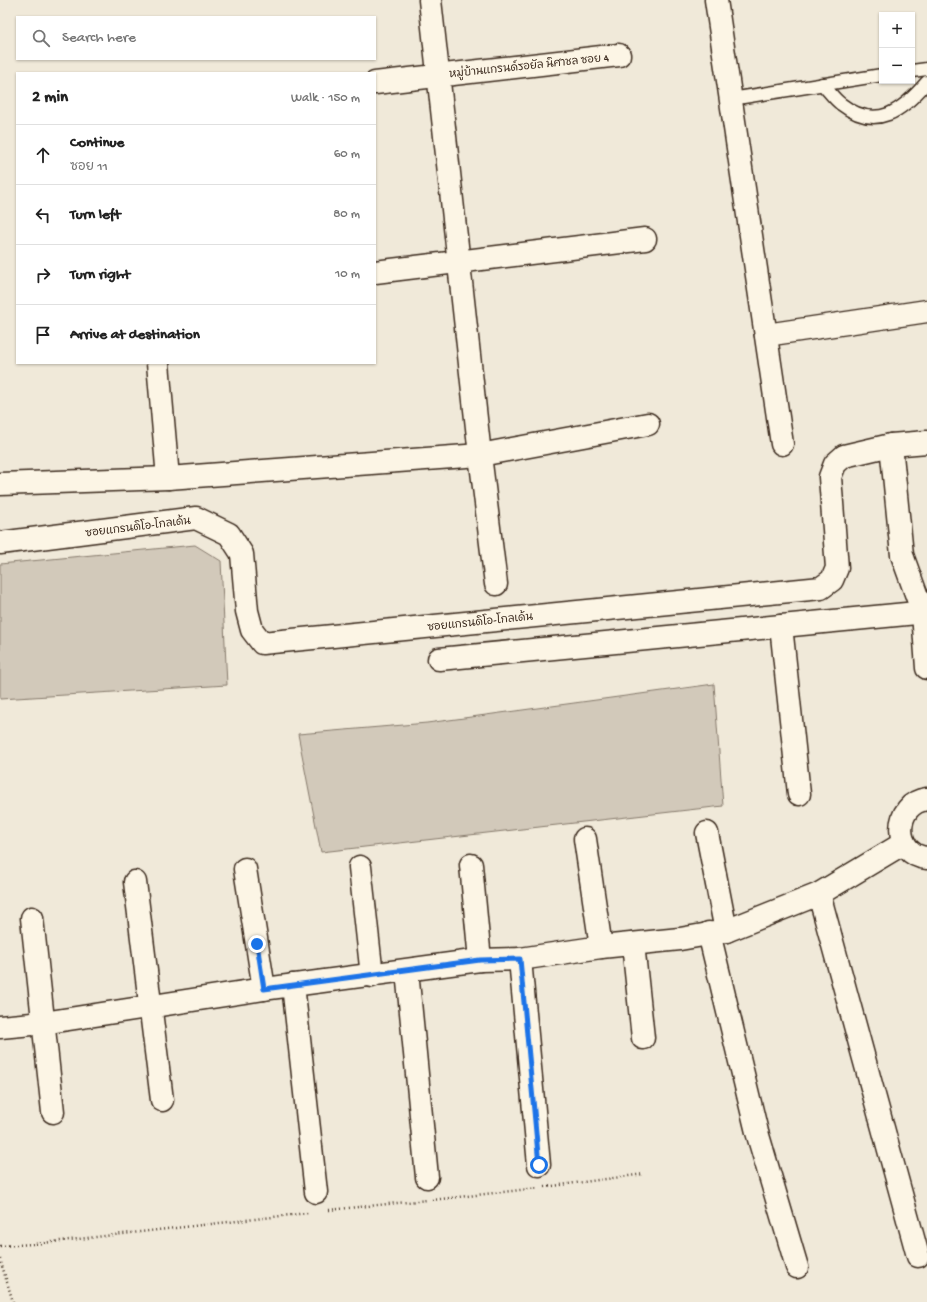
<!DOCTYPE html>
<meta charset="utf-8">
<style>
:root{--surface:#fff;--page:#f6f6f6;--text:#222;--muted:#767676;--line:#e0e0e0}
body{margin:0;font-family:"Gochi Hand","Playpen Sans Thai",sans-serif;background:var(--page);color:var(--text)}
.controls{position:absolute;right:12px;top:12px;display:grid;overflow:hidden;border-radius:0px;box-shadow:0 1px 3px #0004}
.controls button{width:36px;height:36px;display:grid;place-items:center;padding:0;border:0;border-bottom:1px solid var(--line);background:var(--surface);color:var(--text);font:20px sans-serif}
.stop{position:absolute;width:12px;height:12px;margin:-9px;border:3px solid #1a73e8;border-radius:50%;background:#fff}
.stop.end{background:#1a73e8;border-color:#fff;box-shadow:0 1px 4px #0008}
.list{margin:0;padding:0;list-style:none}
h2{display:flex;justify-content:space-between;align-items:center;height:52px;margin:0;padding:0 16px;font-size:17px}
h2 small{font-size:13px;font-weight:400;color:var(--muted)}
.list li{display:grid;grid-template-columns:26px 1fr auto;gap:12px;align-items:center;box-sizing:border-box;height:60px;padding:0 16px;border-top:1px solid var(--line)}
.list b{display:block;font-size:15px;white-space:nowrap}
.list p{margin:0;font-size:13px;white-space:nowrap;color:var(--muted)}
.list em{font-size:13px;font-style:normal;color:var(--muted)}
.icon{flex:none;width:22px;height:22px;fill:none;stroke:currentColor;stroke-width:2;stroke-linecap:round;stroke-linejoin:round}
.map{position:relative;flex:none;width:927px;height:1302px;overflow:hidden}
.search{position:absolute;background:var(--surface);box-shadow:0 1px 3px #0004;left:16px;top:16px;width:360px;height:44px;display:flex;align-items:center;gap:10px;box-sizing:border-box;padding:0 14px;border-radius:0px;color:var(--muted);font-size:15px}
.panel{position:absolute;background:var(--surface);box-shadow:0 1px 3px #0004;left:16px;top:72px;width:360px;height:292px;border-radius:0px}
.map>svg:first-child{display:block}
.green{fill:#d2c9ba;stroke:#867a6c}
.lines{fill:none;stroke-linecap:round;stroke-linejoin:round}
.lane-casing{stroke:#3b2a1e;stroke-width:15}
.street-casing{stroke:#3b2a1e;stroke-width:25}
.secondary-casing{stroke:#3b2a1e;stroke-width:25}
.path{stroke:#3b2a1e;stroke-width:2.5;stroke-dasharray:1 3;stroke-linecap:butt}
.lane{stroke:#fcf5e5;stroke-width:12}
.street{stroke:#fcf5e5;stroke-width:22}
.secondary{stroke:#fcf5e5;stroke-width:22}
.route{stroke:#1a73e8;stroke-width:5}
.labels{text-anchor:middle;stroke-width:3.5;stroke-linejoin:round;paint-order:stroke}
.street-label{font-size:11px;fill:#3b2a1e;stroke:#fcf5e5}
</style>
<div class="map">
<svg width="927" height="1302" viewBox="0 0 927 1302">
<rect width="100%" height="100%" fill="#f0e9d9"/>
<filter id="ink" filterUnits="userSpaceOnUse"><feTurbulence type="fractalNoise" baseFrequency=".025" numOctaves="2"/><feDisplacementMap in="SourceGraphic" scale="8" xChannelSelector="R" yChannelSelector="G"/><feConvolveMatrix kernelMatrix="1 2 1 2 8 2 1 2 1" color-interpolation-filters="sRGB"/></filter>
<g filter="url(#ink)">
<!-- green -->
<g class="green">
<path d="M195,545L221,561L227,685L0,699V564Z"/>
<path d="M714,684L723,806L321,852L298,734L427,723Z"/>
</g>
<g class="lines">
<!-- lane casing -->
<g class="lane-casing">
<g id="lane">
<path d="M912,71L927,69"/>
<path d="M822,84C828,90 834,99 841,104C877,132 903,110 927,82"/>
<path d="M731,99L882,75"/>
</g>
</g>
<!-- street casing -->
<g class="street-casing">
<g id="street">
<path d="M430,0L480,455L496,584"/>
<path d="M716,0L782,444"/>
<path d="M375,83L619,55"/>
<path d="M375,272L645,239"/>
<path d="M766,335L927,311"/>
<path d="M158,363L168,478"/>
<path d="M891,445L902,555L923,613L927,668"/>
<path d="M0,484L168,478L480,455L648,424"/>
<path d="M781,626L799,794"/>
<path d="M439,659L927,612"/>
<path d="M927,799C893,803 892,855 927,858"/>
<path d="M707,833L726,931"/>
<path d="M585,839L601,947"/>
<path d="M471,865L480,960"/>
<path d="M360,867L372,976"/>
<path d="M245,869L264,989"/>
<path d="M135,882L162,1100"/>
<path d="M819,894L918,1256"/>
<path d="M32,918L53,1112"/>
<path d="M709,933L757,1132L797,1267"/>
<path d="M633,944L643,1038"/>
<path d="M520,959L539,1165"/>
<path d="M407,971L427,1177"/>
<path d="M293,985L316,1192"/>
<path d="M0,1027L43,1023L264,989L480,960L520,959L601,947L680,939L726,931L819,894L904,843"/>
</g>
</g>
<!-- secondary casing -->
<g class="secondary-casing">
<path id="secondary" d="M0,543L196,518L229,534L242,554L247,611L252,630L262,643L821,588L832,580L837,568L830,477L835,464L844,456L891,445L927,442"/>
</g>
<!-- path -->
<g class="path">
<path d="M545,1187L644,1174"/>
<path d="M432,1200L538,1188"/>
<path d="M329,1210L427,1200"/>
<path d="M0,1246L34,1244L308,1213"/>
<path d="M0,1259L13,1302"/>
</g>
<!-- lane -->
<use href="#lane" class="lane"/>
<!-- street -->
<use href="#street" class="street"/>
<!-- secondary -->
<use href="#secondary" class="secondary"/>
</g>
</g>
<g class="lines" filter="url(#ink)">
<!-- route -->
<path class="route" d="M257,944L264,989L480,960L520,959L539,1165"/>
</g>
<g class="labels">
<!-- street labels -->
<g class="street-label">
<text transform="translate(529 65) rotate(-6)" y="4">หมู่บ้านแกรนด์รอยัล นิศาชล ซอย 4</text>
<text transform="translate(138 526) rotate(-7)" y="4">ซอยแกรนดิโอ-โกลเด้น</text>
<text transform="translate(480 621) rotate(-6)" y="4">ซอยแกรนดิโอ-โกลเด้น</text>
</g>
</g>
</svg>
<div class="controls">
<button>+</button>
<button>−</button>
</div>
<div class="stop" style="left:539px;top:1165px"></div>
<div class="stop end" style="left:257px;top:944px"></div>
<div class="search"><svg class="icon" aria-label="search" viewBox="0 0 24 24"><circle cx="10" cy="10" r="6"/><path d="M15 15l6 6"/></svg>Search here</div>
<section class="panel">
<h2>2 min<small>Walk · 150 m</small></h2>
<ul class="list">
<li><svg class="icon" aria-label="ahead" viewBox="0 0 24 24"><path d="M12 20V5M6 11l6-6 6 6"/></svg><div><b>Continue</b><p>ซอย 11</p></div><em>60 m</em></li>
<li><svg class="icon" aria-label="left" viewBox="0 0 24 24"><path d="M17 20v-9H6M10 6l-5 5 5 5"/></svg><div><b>Turn left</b></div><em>80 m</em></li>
<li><svg class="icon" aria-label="right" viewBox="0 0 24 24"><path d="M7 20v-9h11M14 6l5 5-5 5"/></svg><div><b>Turn right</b></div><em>10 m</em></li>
<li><svg class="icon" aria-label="arrive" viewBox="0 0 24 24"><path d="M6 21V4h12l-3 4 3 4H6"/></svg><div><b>Arrive at destination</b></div></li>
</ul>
</section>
</div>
